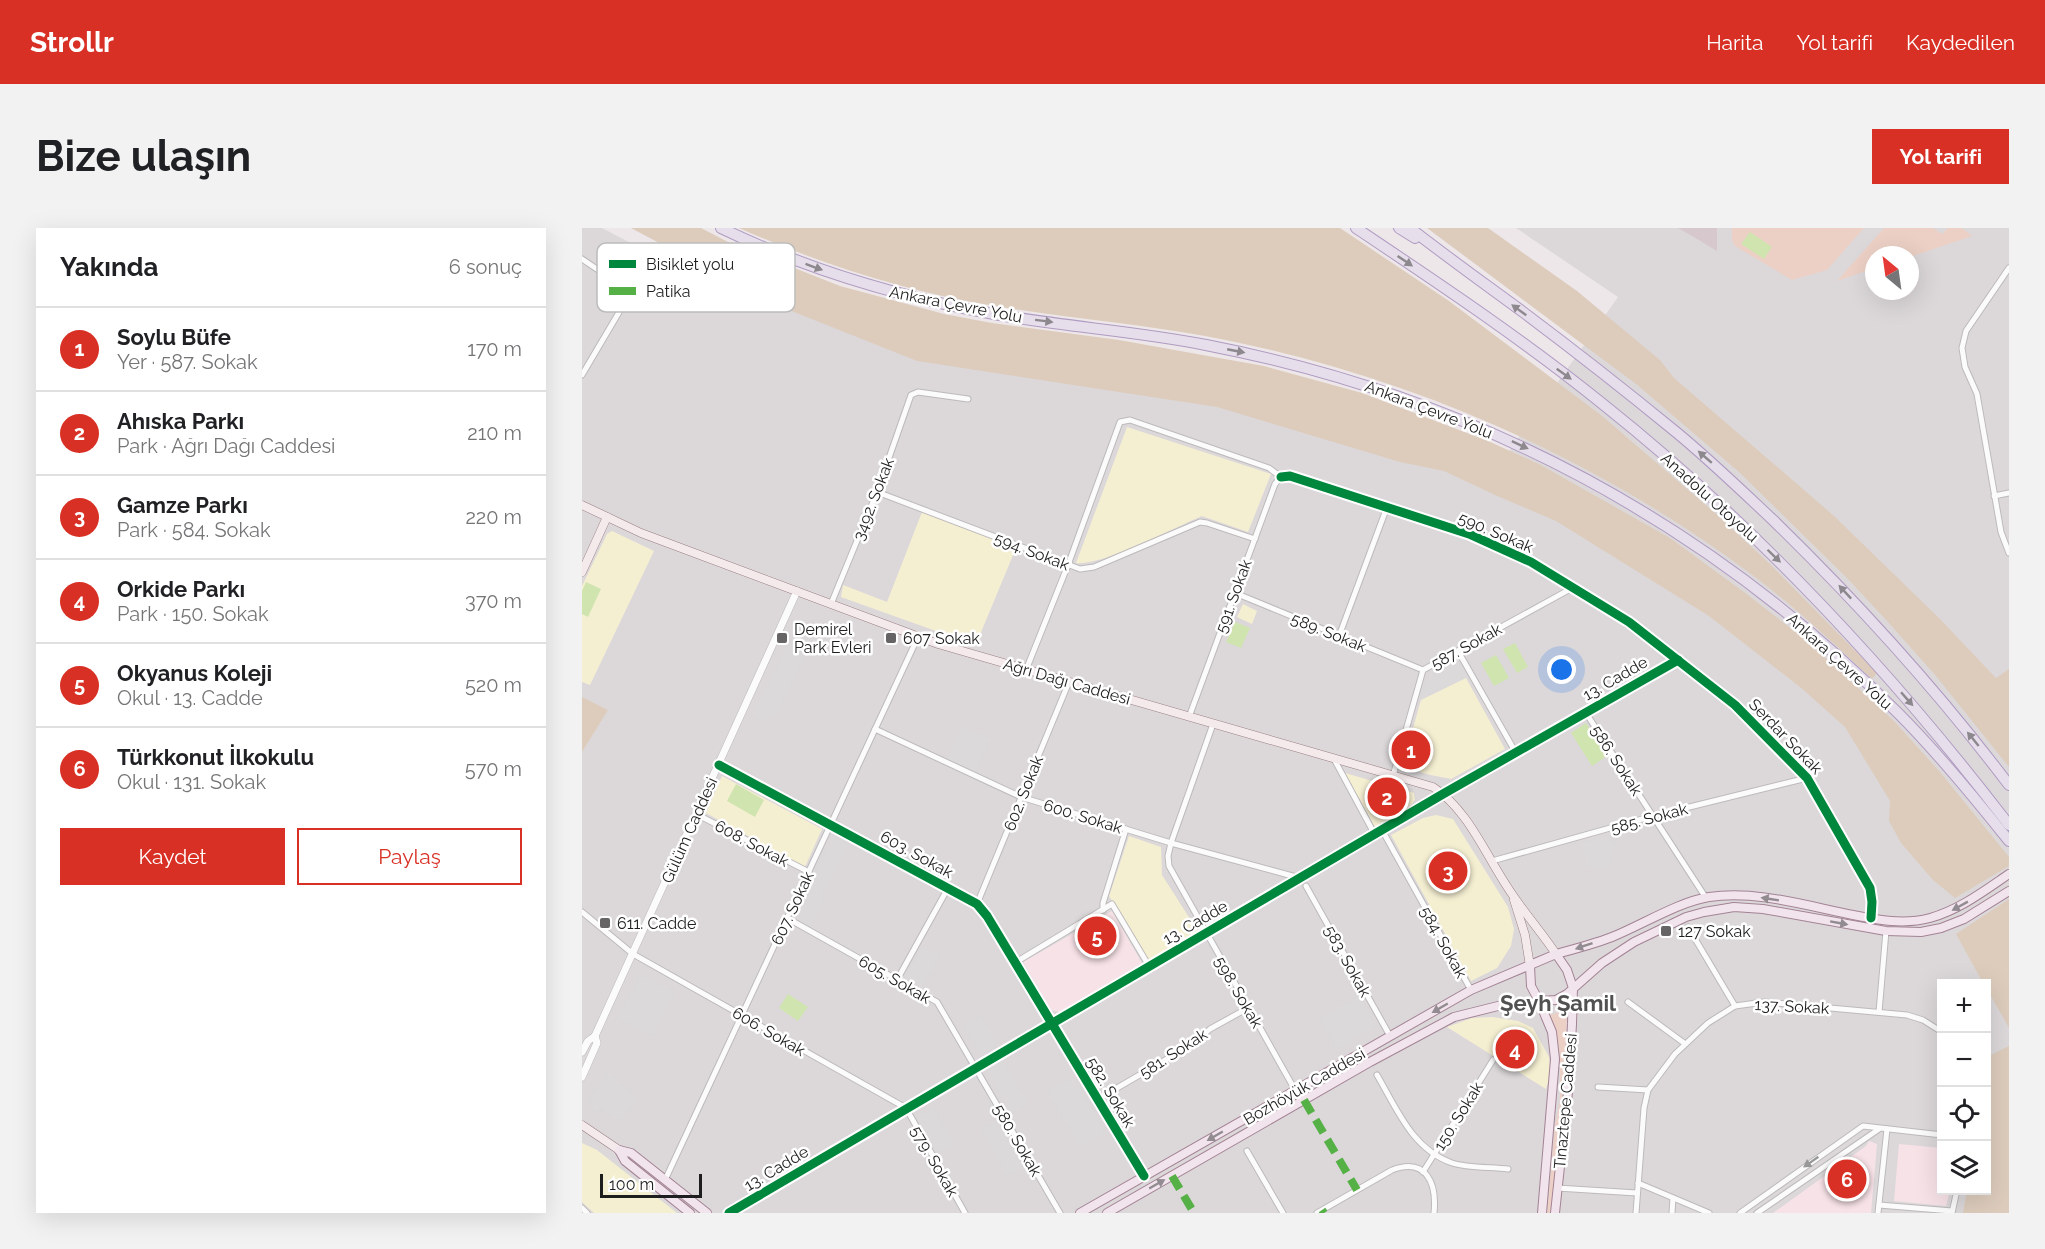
<!DOCTYPE html>
<html lang="tr">
<meta charset="utf-8">
<style>
:root{--surface:#fff;--page:#f2f2f2;--text:#202124;--muted:#757577;--line:#e0e0e0;--accent:#d93025}
body{margin:0;font-family:Raleway,sans-serif;background:var(--page);color:var(--text)}
.controls{position:absolute;right:18px;bottom:18px;display:grid;overflow:hidden;border-radius:0px;box-shadow:0 6px 24px #0002}
.controls button{width:54px;height:54px;display:grid;place-items:center;padding:0;border:0;border-bottom:2px solid var(--line);background:var(--surface);color:var(--text);font:30px sans-serif}
.compass{position:absolute;left:1283px;top:18px;width:54px;height:54px;border-radius:50%;background:var(--surface);box-shadow:0 6px 24px #0002;rotate:331deg}
.scale{position:absolute;left:18px;bottom:15px;width:102px;box-sizing:border-box;padding-left:6px;border:3px solid #1e1e1e;border-top:0;font-size:16px;line-height:21px;white-space:nowrap;color:#1e1e1e;-webkit-text-stroke:4px #fff;paint-order:stroke}
.you{position:absolute;left:980px;top:442px;width:21px;height:21px;margin:-15px;border:4px solid #fff;border-radius:50%;background:#1a73e8;box-shadow:0 0 0 9px #1a73e833}
.badge{display:grid;place-items:center;width:39px;height:39px;border-radius:50%;background:var(--accent);color:#fff;font-size:20px;font-weight:700}
.pin{position:absolute;translate:-50% -50%;border:3px solid #fff;box-shadow:0 2px 6px #0006}
.list{margin:0;padding:0;list-style:none}
h2{display:flex;justify-content:space-between;align-items:center;height:78px;margin:0;padding:0 24px;font-size:26px}
h2 small{font-size:20px;font-weight:400;color:var(--muted)}
.list li{display:grid;grid-template-columns:39px 1fr auto;gap:18px;align-items:center;box-sizing:border-box;height:84px;padding:0 24px;border-top:2px solid var(--line)}
.list b{display:block;font-size:22px;white-space:nowrap}
.list p{margin:0;font-size:20px;white-space:nowrap;color:var(--muted)}
.list em{font-size:20px;font-style:normal;color:var(--muted)}
.actions{display:flex;gap:12px;padding:18px 24px}
.actions a{flex:1;padding:14px 0;border:2px solid var(--accent);border-radius:0px;text-align:center;font-size:21px;color:var(--accent)}
.actions .main{background:var(--accent);color:#fff}
.icon{flex:none;width:33px;height:33px;fill:none;stroke:currentColor;stroke-width:2;stroke-linecap:round;stroke-linejoin:round}
.map{position:relative;flex:none;width:1427px;height:985px;overflow:hidden;border-radius:0px}
header{display:flex;align-items:center;gap:36px;box-sizing:border-box;height:84px;padding:0 30px;background:var(--accent);color:#fff}
header strong{font-size:28px}
nav{display:flex;gap:33px;margin-inline-start:auto;font-size:21px}
.intro{display:flex;align-items:center;justify-content:space-between;box-sizing:border-box;height:144px;padding:0 36px}
h1{margin:0;font-size:42px}
.button{padding:15px 27px;border-radius:0px;background:var(--accent);color:#fff;font-size:21px;font-weight:700}
main{display:flex;gap:36px;padding:0 36px}
aside{flex:1;background:var(--surface);border-radius:0px;box-shadow:0 6px 24px #0002}
.map>svg:first-child{display:block}
.residential{fill:#dcd8da;fill-rule:evenodd}
.education{fill:#f7e2e7}
.construction{fill:#d6c8cc}
.grass{fill:#ecd0c5}
.forest{fill:#ddccbc}
.park{fill:#f5efd2}
.pitch{fill:#d0e4af}
.parking{fill:#dbd9da}
.lines{fill:none;stroke-linecap:round;stroke-linejoin:round}
.minor-casing{stroke:#bdbabb;stroke-width:7}
.tertiary-casing{stroke:#bdbabb;stroke-width:8}
.secondary-casing{stroke:#987e81;stroke-width:9}
.primary-casing{stroke:#a38394;stroke-width:10}
.motorway-casing{stroke:#af9bc2;stroke-width:12}
.minor{stroke:#fcfbfc;stroke-width:5}
.tertiary{stroke:#fcfbfc;stroke-width:7}
.secondary{stroke:#f4eaec;stroke-width:8}
.primary{stroke:#f1e4ec;stroke-width:8}
.motorway{stroke:#e6deea;stroke-width:10}
.quiet{stroke:#55b145;stroke-width:8;stroke-dasharray:15 8;stroke-linecap:butt}
.cycleway-casing{stroke:#fff;stroke-width:13}
.cycleway{stroke:#00873e;stroke-width:9}
.oneway{fill:#8c888e}
.oneway2{fill:#928b8f}
.oneway3{fill:#989898}
.poi-dot{fill:#666465;stroke:#fff;stroke-width:2}
.labels{text-anchor:middle;stroke-width:5;stroke-linejoin:round;paint-order:stroke}
.street-label{font-size:16px;fill:#1e1e1e;stroke:#fff}
.poi-label{font-size:16px;fill:#1e1e1e;stroke:#fff;text-anchor:start}
.district-label{font-size:22px;font-weight:bold;fill:#515151;stroke:#fff}
.key{fill:#fff;stroke:#bcbcbc;stroke-width:1.5}
.key-label{font-size:16px;fill:#1e1e1e}
</style>
<header>
<strong>Strollr</strong>
<nav><a>Harita</a><a>Yol tarifi</a><a>Kaydedilen</a></nav>
</header>
<div class="intro"><h1>Bize ulaşın</h1><a class="button">Yol tarifi</a></div>
<main>
<aside>
<h2>Yakında<small>6 sonuç</small></h2>
<ul class="list">
<li><span class="badge">1</span><div><b>Soylu Büfe</b><p>Yer · 587. Sokak</p></div><em>170 m</em></li>
<li><span class="badge">2</span><div><b>Ahıska Parkı</b><p>Park · Ağrı Dağı Caddesi</p></div><em>210 m</em></li>
<li><span class="badge">3</span><div><b>Gamze Parkı</b><p>Park · 584. Sokak</p></div><em>220 m</em></li>
<li><span class="badge">4</span><div><b>Orkide Parkı</b><p>Park · 150. Sokak</p></div><em>370 m</em></li>
<li><span class="badge">5</span><div><b>Okyanus Koleji</b><p>Okul · 13. Cadde</p></div><em>520 m</em></li>
<li><span class="badge">6</span><div><b>Türkkonut İlkokulu</b><p>Okul · 131. Sokak</p></div><em>570 m</em></li>
</ul>
<div class="actions"><a class="main">Kaydet</a><a>Paylaş</a></div>
</aside>
<div class="map">
<svg width="1427" height="985" viewBox="0 0 1427 985">
<rect width="100%" height="100%" fill="#ede7ea"/>
<!-- residential -->
<path class="residential" d="M0,0H20L162,74L516,136L910,247L1036,69L934,0H1427V985H0ZM1292,27H1328V63H1292ZM1360,756H1404V962H1360Z"/>
<!-- education -->
<g class="education">
<path d="M530,683L560,735L477,784L469,782L441,734Z"/>
<path d="M1287,913L1295,916L1289,985H1185H1191L1284,918Z"/>
<path d="M1317,916L1359,920L1360,962L1368,963L1364,978L1312,973Z"/>
</g>
<!-- construction -->
<path class="construction" d="M1096,0H1135V23L1110,8Z"/>
<!-- grass -->
<g class="grass">
<path d="M1150,0H1282L1245,42L1210,52L1153,18L1150,12Z"/>
<path d="M1302,0H1351L1360,6L1366,0H1380L1390,8L1328,29V27H1292V40L1255,53Z"/>
<path d="M985,782C983,850 976,917 969,985H965L973,898L978,873V830L976,813L968,787Z"/>
</g>
<!-- forest -->
<g class="forest">
<path d="M49,0H119L146,14L258,58L362,86L410,95L537,112L682,138L780,165L906,213L957,236L1088,310L1166,367L1225,413L1312,493L1358,544L1427,629V638L1373,670L1351,652L1319,615L1307,593L1308,573L1263,499L1218,459L1127,388L974,293L913,267L862,243L818,234L635,179L335,133L192,76Z"/>
<path d="M157,0H758L867,73L1019,187L1133,285L1188,336L1295,445L1290,451C1252,416 1214,380 1173,349C1011,227 821,145 623,108C555,96 487,90 419,79C328,65 241,37 157,0Z"/>
<path d="M845,0H906L995,63L1078,132L1092,150L1251,287L1358,391L1414,450L1427,441V539L1354,448L1306,394L1265,350L1157,244L1054,156Z"/>
<path d="M0,469L26,482L0,524Z"/>
<path d="M1427,671V800L1405,761L1404,756L1401,755L1374,706Z"/>
<path d="M1427,818V985H1381L1385,963L1404,962L1405,829Z"/>
</g>
<!-- park -->
<g class="park">
<path d="M545,199L689,246L666,304L620,288C591,300 521,338 494,335Z"/>
<path d="M340,284L434,320L397,409L379,412L259,369L261,357L305,374Z"/>
<path d="M30,303L72,323L8,457L0,454V358L25,306Z"/>
<path d="M661,376L675,383L670,396L655,389Z"/>
<path d="M884,450L923,521L869,551C853,547 827,547 823,528L839,472Z"/>
<path d="M763,545L832,565L833,572L829,577L793,599Z"/>
<path d="M140,548L240,601L223,639L124,585Z"/>
<path d="M854,587L871,591L926,679L932,701L929,718L915,740L889,753L809,607L841,590Z"/>
<path d="M547,608L579,619L580,647L617,705L567,733L527,668Z"/>
<path d="M910,789L936,793L951,800L967,829L969,844L964,861L865,799L890,790Z"/>
<path d="M0,915L15,922L95,985H12L0,974Z"/>
</g>
<!-- pitch -->
<g class="pitch">
<path d="M1168,4L1190,19L1182,31L1159,16Z"/>
<path d="M4,354L19,361L6,389L0,386V363Z"/>
<path d="M653,394L668,400L659,420L644,414Z"/>
<path d="M933,415L946,439L935,445L921,421Z"/>
<path d="M914,427L927,450L912,458L899,435Z"/>
<path d="M1004,495L1025,528L1010,538L989,505Z"/>
<path d="M154,556L182,572L173,589L145,573Z"/>
<path d="M206,766L226,779L216,793L197,780Z"/>
</g>
<!-- parking -->
<g class="parking">
<path d="M228,395L237,398L194,486L181,494L171,488L215,401Z"/>
<path d="M875,429L885,448L837,471L848,443Z"/>
<path d="M380,498L408,511L393,543L376,540L365,531Z"/>
<path d="M1027,608L1034,618L1025,639H1006L1000,615Z"/>
<path d="M250,609L266,617L239,668L242,670L228,698L212,689L225,661L232,664L225,660Z"/>
<path d="M341,718L358,727L340,759L323,750Z"/>
<path d="M59,747L93,765L70,808L36,790Z"/>
<path d="M777,768L794,798L755,821L738,790Z"/>
<path d="M398,788L415,817L399,826L382,798Z"/>
<path d="M420,832L445,874L430,883L405,841Z"/>
<path d="M26,846L56,870L37,894L19,880L15,885L8,879L11,875L6,871Z"/>
<path d="M491,850L523,904L498,919L466,864Z"/>
<path d="M351,880L372,916L356,925L335,889Z"/>
<path d="M414,893L441,939L426,948L399,902Z"/>
</g>
<g class="lines">
<!-- minor casing -->
<g class="minor-casing">
<g id="minor">
<path d="M0,31L49,64L0,147"/>
<path d="M1427,40L1384,103L1380,120L1383,139L1395,166L1419,304L1427,325"/>
<path d="M699,249L708,248L887,306L949,334L1047,394L1153,477L1225,550L1288,660L1290,674L1289,690"/>
<path d="M295,264L498,341L512,339L618,294L625,295L673,311"/>
<path d="M1412,268L1427,265"/>
<path d="M653,365L841,442"/>
<path d="M249,376L295,264L329,167L336,164L386,171"/>
<path d="M757,408L805,279"/>
<path d="M876,423L934,525"/>
<path d="M444,442L486,337L538,194L548,192L687,240L699,249"/>
<path d="M1004,485L1124,670"/>
<path d="M607,489L693,256L699,249"/>
<path d="M631,496L589,615L586,628L587,638L713,862"/>
<path d="M293,501L439,569L589,615L718,650"/>
<path d="M752,531L793,607"/>
<path d="M137,537L395,676L405,688L562,948"/>
<path d="M811,548L841,442L992,359"/>
<path d="M114,586L227,644"/>
<path d="M800,602L889,762"/>
<path d="M910,633L1071,588L1225,550"/>
<path d="M724,658L808,808"/>
<path d="M395,676L487,454"/>
<path d="M521,682V675L544,601"/>
<path d="M0,684L51,726L324,880L383,985"/>
<path d="M205,690L355,774L478,985"/>
<path d="M1106,699L1153,778"/>
<path d="M434,734L530,676L567,738"/>
<path d="M315,752L366,660"/>
<path d="M1046,774L1102,815"/>
<path d="M1297,784L1304,703"/>
<path d="M795,847C815,881 830,921 870,935C885,940 910,939 926,941"/>
<path d="M1016,859L1066,862"/>
<path d="M516,871L611,816L628,801L666,780"/>
<path d="M665,923L701,985"/>
<path d="M841,944L911,832"/>
<path d="M83,952L336,409"/>
<path d="M1056,955L1127,985"/>
<path d="M975,960L1055,965"/>
<path d="M1297,977L1370,983"/>
<path d="M0,980L5,985"/>
<path d="M735,985L810,942C845,929 855,956 852,985"/>
<path d="M1054,985L1062,880L1066,862L1093,826L1126,795L1153,778L1182,774L1325,787L1341,792L1360,804"/>
<path d="M1090,985L1091,970"/>
<path d="M1158,985L1281,898L1360,907"/>
<path d="M1175,985L1297,901"/>
<path d="M1296,985L1305,901"/>
<path d="M1370,985L1375,962"/>
</g>
</g>
<!-- tertiary casing -->
<g class="tertiary-casing">
<g id="tertiary">
<path d="M0,824L6,813L13,808"/>
<path d="M0,849L15,815L13,808L215,363"/>
<path d="M147,985L861,566L1096,432"/>
</g>
</g>
<!-- secondary casing -->
<g class="secondary-casing">
<g id="secondary">
<path d="M0,277L59,305L356,416L851,559C888,583 905,631 930,666C944,687 960,705 974,726"/>
<path d="M0,344L25,289"/>
<path d="M932,672L943,707L948,738"/>
<path d="M0,897L37,922"/>
</g>
</g>
<!-- primary casing -->
<g class="primary-casing">
<g id="primary">
<path d="M974,726C993,721 1012,716 1030,709C1060,697 1096,674 1127,669C1175,662 1225,678 1271,687C1296,692 1322,697 1348,690C1377,682 1402,663 1427,646"/>
<path d="M948,738L949,758L957,773L974,772L985,766L1020,735L1052,714L1104,689L1122,684L1152,679L1181,681L1304,703L1339,704L1359,700L1382,691L1427,663"/>
<path d="M37,922L49,925L125,985"/>
<path d="M37,922L43,933L108,985"/>
<path d="M498,985L889,762L974,726L985,742L991,760L990,796L986,864L973,985"/>
<path d="M525,985L788,834L872,789L920,777L945,776L957,773L970,804L973,831L960,985"/>
</g>
</g>
<!-- motorway casing -->
<g class="motorway-casing">
<g id="motorway">
<path d="M139,0C226,42 317,69 412,86C483,99 554,103 624,117C892,169 1123,292 1316,485C1356,525 1392,569 1427,613"/>
<path d="M774,0C859,57 943,113 1022,177C1175,299 1308,442 1427,597"/>
<path d="M817,0L833,10"/>
<path d="M828,0C865,29 903,56 941,84C993,123 1044,163 1094,204C1128,232 1160,263 1192,293C1276,375 1356,463 1427,557"/>
</g>
</g>
<!-- minor -->
<use href="#minor" class="minor"/>
<!-- tertiary -->
<use href="#tertiary" class="tertiary"/>
<!-- secondary -->
<use href="#secondary" class="secondary"/>
<!-- primary -->
<use href="#primary" class="primary"/>
<!-- motorway -->
<use href="#motorway" class="motorway"/>
<!-- quiet -->
<g class="quiet">
<path d="M722,872L775,962"/>
<path d="M590,948L612,985"/>
<path d="M740,982L742,985"/>
</g>
<!-- cycleway casing -->
<g class="cycleway-casing">
<g id="cycleway">
<path d="M699,249L708,248L887,306L949,334L1047,394L1153,477L1225,550L1288,660L1290,674L1289,690"/>
<path d="M137,537L395,676L405,688L562,948"/>
<path d="M147,985L861,566L1096,432"/>
</g>
</g>
<!-- cycleway -->
<use href="#cycleway" class="cycleway"/>
</g>
<!-- one-way arrows -->
<defs><path id="oneway-solid" d="M-6-.8H1V-3.2L6.5 0L1 3.2V.8H-6Z" transform="scale(1.5)"/></defs>
<g class="oneway">
<use href="#oneway-solid" transform="translate(823 33) rotate(34)"/>
<use href="#oneway-solid" transform="translate(232 39) rotate(20)"/>
<use href="#oneway-solid" transform="translate(937 82) rotate(-144)"/>
<use href="#oneway-solid" transform="translate(462 93) rotate(7)"/>
<use href="#oneway-solid" transform="translate(654 123) rotate(11)"/>
<use href="#oneway-solid" transform="translate(982 146) rotate(36)"/>
<use href="#oneway-solid" transform="translate(938 217) rotate(25)"/>
<use href="#oneway-solid" transform="translate(1123 229) rotate(-139)"/>
<use href="#oneway-solid" transform="translate(1192 328) rotate(44)"/>
<use href="#oneway-solid" transform="translate(1263 364) rotate(-133)"/>
<use href="#oneway-solid" transform="translate(1325 471) rotate(49)"/>
<use href="#oneway-solid" transform="translate(1391 511) rotate(-129)"/>
</g>
<g class="oneway2">
<use href="#oneway-solid" transform="translate(1188 671) rotate(-171)"/>
<use href="#oneway-solid" transform="translate(1378 678) rotate(151)"/>
<use href="#oneway-solid" transform="translate(1257 695) rotate(10)"/>
<use href="#oneway-solid" transform="translate(1002 718) rotate(161)"/>
<use href="#oneway-solid" transform="translate(858 780) rotate(150)"/>
<use href="#oneway-solid" transform="translate(633 908) rotate(150)"/>
<use href="#oneway-solid" transform="translate(575 956) rotate(-30)"/>
</g>
<use class="oneway3" href="#oneway-solid" transform="translate(1229 934) rotate(145)"/>
<!-- markers -->
<g class="poi-dot">
<rect x="194" y="404" width="12" height="12" rx="3"/>
<rect x="303" y="404" width="12" height="12" rx="3"/>
<rect x="17" y="689" width="12" height="12" rx="3"/>
<rect x="1078" y="697" width="12" height="12" rx="3"/>
</g>
<g class="labels">
<!-- street labels -->
<g class="street-label">
<text transform="translate(374 76) rotate(11)" y="6">Ankara Çevre Yolu</text>
<text transform="translate(847 181) rotate(21)" y="6">Ankara Çevre Yolu</text>
<text transform="translate(1128 269) rotate(42)" y="6">Anadolu Otoyolu</text>
<text transform="translate(291 271) rotate(-69)" y="6">3492. Sokak</text>
<text transform="translate(914 304) rotate(23)" y="6">590. Sokak</text>
<text transform="translate(450 323) rotate(21)" y="6">594. Sokak</text>
<text transform="translate(651 368) rotate(-70)" y="6">591. Sokak</text>
<text transform="translate(747 404) rotate(22)" y="6">589. Sokak</text>
<text transform="translate(884 418) rotate(-29)" y="6">587. Sokak</text>
<text transform="translate(1258 433) rotate(42)" y="6">Ankara Çevre Yolu</text>
<text transform="translate(1033 450) rotate(-30)" y="6">13. Cadde</text>
<text transform="translate(485 453) rotate(16)" y="6">Ağrı Dağı Caddesi</text>
<text transform="translate(1204 508) rotate(46)" y="6">Serdar Sokak</text>
<text transform="translate(1035 532) rotate(57)" y="6">586. Sokak</text>
<text transform="translate(441 565) rotate(-68)" y="6">602. Sokak</text>
<text transform="translate(501 588) rotate(17)" y="6">600. Sokak</text>
<text transform="translate(1067 590) rotate(-15)" y="6">585. Sokak</text>
<text transform="translate(107 602) rotate(-66)" y="6">Gülüm Caddesi</text>
<text transform="translate(170 615) rotate(28)" y="6">608. Sokak</text>
<text transform="translate(335 626) rotate(29)" y="6">603. Sokak</text>
<text transform="translate(210 680) rotate(-65)" y="6">607. Sokak</text>
<text transform="translate(613 694) rotate(-30)" y="6">13. Cadde</text>
<text transform="translate(862 714) rotate(61)" y="6">584. Sokak</text>
<text transform="translate(766 733) rotate(61)" y="6">583. Sokak</text>
<text transform="translate(313 751) rotate(30)" y="6">605. Sokak</text>
<text transform="translate(657 764) rotate(60)" y="6">598. Sokak</text>
<text transform="translate(1210 778) rotate(3)" y="6">137. Sokak</text>
<text transform="translate(187 803) rotate(30)" y="6">606. Sokak</text>
<text transform="translate(591 825) rotate(-33)" y="6">581. Sokak</text>
<text transform="translate(722 858) rotate(-30)" y="6">Bozhöyük Caddesi</text>
<text transform="translate(529 864) rotate(59)" y="6">582. Sokak</text>
<text transform="translate(983 873) rotate(-85)" y="6">Tınaztepe Caddesi</text>
<text transform="translate(876 888) rotate(-58)" y="6">150. Sokak</text>
<text transform="translate(436 912) rotate(60)" y="6">580. Sokak</text>
<text transform="translate(353 933) rotate(60)" y="6">579. Sokak</text>
<text transform="translate(194 940) rotate(-31)" y="6">13. Cadde</text>
</g>
<!-- poi labels -->
<g class="poi-label">
<text x="212" y="407">Demirel<tspan x="212" dy="18">Park Evleri</tspan></text>
<text x="321" y="416">607 Sokak</text>
<text x="35" y="701">611. Cadde</text>
<text x="1096" y="709">127 Sokak</text>
</g>
<!-- district labels -->
<g class="district-label">
<text x="976" y="783">Şeyh Şamil</text>
</g>
</g>
<!-- legend -->
<rect x="15" y="15" width="198" height="69" rx="9" class="key"/>
<rect x="27" y="32" width="27" height="8" fill="#00873e"/>
<rect x="27" y="59" width="27" height="8" fill="#55b145"/>
<g class="key-label">
<text x="64" y="42">Bisiklet yolu</text>
<text x="64" y="69">Patika</text>
</g>
</svg>
<div class="controls">
<button>+</button>
<button>−</button>
<button><svg class="icon" aria-label="locate" viewBox="0 0 24 24"><circle cx="12" cy="12" r="6"/><path d="M12 2v4M12 18v4M2 12h4M18 12h4"/></svg></button>
<button><svg class="icon" aria-label="layers" viewBox="0 0 24 24"><path d="M12 4l9 5-9 5-9-5zM3 14l9 5 9-5"/></svg></button>
</div>
<svg class="compass" viewBox="-18 -18 36 36"><path d="M0-13l5 13h-10z" fill="#e53935"/><path d="M0 13l5-13h-10z" fill="#757577"/></svg>
<div class="scale">100 m</div>
<div class="you"></div>
<div class="pin badge" style="left:829px;top:522px">1</div>
<div class="pin badge" style="left:805px;top:569px">2</div>
<div class="pin badge" style="left:866px;top:643px">3</div>
<div class="pin badge" style="left:933px;top:821px">4</div>
<div class="pin badge" style="left:515px;top:708px">5</div>
<div class="pin badge" style="left:1265px;top:951px">6</div>
</div>
</main>
